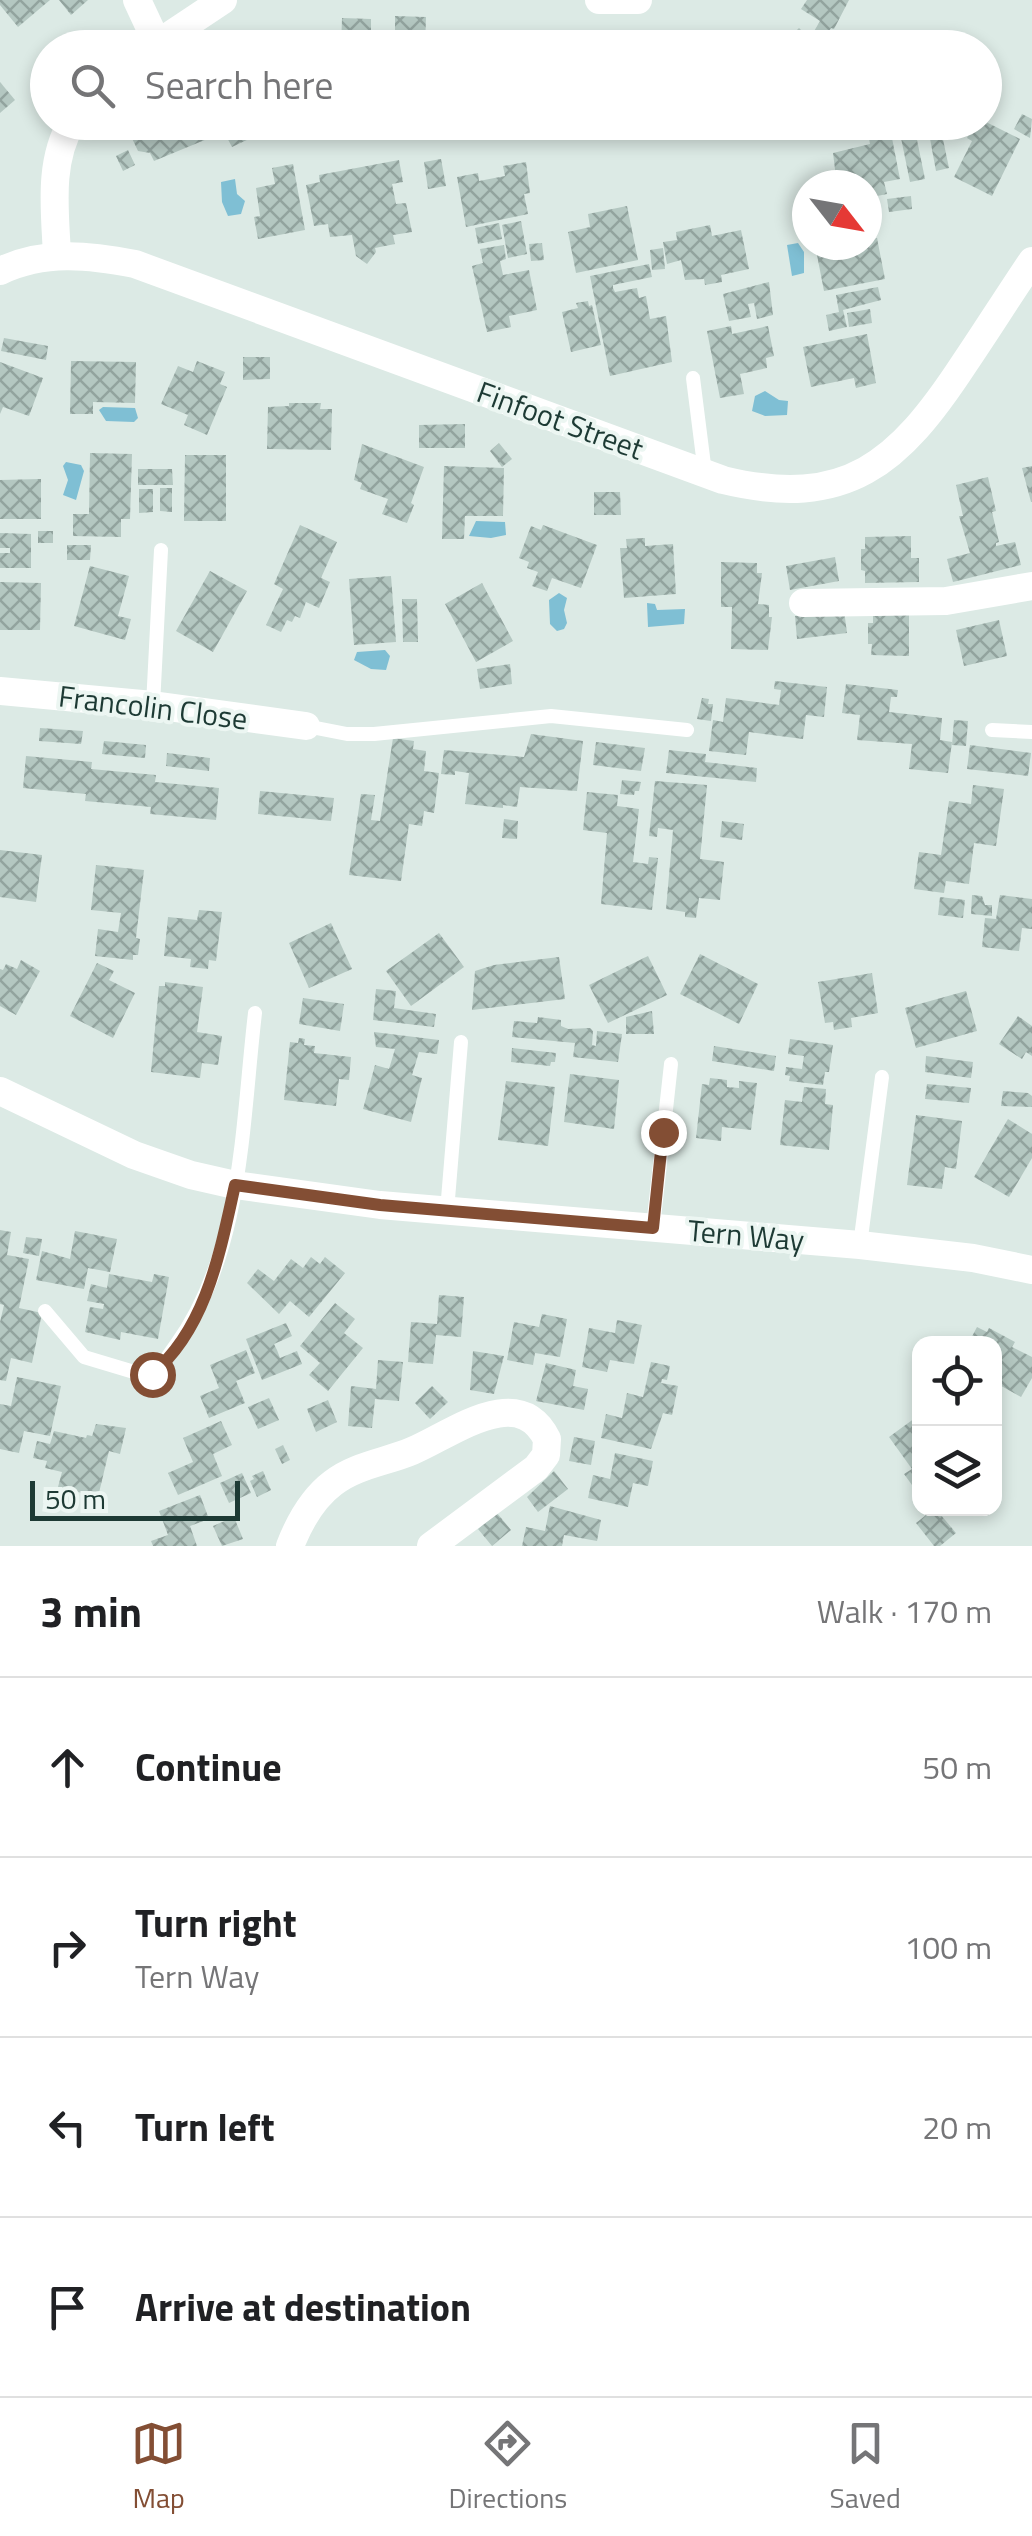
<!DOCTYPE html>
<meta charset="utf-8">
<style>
:root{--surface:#fff;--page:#f2f2f2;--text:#202124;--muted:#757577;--line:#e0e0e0;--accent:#834e34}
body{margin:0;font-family:"Titillium Web",sans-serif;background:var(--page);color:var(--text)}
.controls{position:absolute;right:30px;bottom:30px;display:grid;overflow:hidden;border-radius:20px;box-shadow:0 5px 15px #0003}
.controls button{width:90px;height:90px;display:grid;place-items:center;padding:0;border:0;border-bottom:2px solid var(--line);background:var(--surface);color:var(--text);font:50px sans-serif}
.compass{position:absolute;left:792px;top:170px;width:90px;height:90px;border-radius:50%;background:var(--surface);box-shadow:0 5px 15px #0003;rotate:121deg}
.scale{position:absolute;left:30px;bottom:25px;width:210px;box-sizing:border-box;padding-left:10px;border:5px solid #1d3a34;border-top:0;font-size:28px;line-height:35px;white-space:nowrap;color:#1d3a34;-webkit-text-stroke:8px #ecf6f2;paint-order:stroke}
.stop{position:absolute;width:30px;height:30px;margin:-22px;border:8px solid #834e34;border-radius:50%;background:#fff}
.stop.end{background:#834e34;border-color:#fff;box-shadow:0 2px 10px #0008}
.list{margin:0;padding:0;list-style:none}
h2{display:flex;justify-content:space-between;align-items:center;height:130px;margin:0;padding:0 40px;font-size:42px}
h2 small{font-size:32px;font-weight:400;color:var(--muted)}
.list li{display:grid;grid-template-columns:65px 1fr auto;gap:30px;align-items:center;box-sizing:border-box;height:180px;padding:0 40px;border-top:2px solid var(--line)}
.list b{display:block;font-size:38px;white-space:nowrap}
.list p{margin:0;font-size:32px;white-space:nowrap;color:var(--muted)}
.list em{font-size:32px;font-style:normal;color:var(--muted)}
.icon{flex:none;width:55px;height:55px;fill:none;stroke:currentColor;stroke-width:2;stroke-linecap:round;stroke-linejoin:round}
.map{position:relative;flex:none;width:1032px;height:1546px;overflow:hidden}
.search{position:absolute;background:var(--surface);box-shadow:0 5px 15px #0003;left:30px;right:30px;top:30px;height:110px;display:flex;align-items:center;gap:25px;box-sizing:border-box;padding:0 35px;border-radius:55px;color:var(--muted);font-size:38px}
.sheet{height:850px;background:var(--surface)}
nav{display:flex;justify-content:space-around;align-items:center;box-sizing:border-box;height:140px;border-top:2px solid var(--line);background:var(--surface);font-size:28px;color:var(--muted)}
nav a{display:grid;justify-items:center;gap:5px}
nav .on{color:var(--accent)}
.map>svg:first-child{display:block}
.water{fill:#7fbfd4}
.building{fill:url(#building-cross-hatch)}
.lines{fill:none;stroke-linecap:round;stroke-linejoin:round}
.lane{stroke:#fff;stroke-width:14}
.street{stroke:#fff;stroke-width:28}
.route{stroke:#834e34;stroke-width:12}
.labels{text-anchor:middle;stroke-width:8;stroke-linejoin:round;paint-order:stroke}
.street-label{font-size:30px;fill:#1d3a34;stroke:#ecf6f2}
</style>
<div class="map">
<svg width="1032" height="1546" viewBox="0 0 1032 1546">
<defs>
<pattern id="building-cross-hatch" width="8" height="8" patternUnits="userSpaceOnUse" patternTransform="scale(2.5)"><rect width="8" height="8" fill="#b4c7c1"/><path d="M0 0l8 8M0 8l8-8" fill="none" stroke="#92a39e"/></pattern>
</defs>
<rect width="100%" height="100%" fill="#dceae5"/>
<!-- water -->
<g class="water">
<path d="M235,179L237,194L245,201L241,214L228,216L222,202L221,182Z"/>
<path d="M798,243L804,252V273L792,276L787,245Z"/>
<path d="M765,391L779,400L788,401L787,415L765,416L752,411L755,396Z"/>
<path d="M103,407L135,408L138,418L134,422L106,421L99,410Z"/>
<path d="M66,462L81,465L84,471L76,500L63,495L68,480L63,466Z"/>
<path d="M476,521L505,522L506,535L491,538L469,536Z"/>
<path d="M559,593L567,598L564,610L567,623L564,629L557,631L550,624L549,600Z"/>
<path d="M647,603L655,604L657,610L685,609L684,624L648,627Z"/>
<path d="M385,650L390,656L386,670L371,669L354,660L357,652Z"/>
</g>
<!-- building -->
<g class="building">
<path d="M0,0H50L18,27L0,5Z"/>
<path d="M59,0H88L71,15Z"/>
<path d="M807,0H849L834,29L831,28L824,39L813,33L820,21L801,9Z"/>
<path d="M395,16L426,17L425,48H341L342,18L371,19V37L395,38Z"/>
<path d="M799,28L819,48H779Z"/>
<path d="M316,38L320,48H297Z"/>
<path d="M0,82L15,100L0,113Z"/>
<path d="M1022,114L1032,119L1030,138L1014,129Z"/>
<path d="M137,122H244L251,138L232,147L224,132L154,161L150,153L138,151L129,132Z"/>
<path d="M307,122H341L342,129L329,136L321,123L310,128Z"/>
<rect x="526" y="122" width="34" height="18"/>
<path d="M582,122H653V132L582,133Z"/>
<path d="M745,122H766L756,133Z"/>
<path d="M975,122H986L1020,139L992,196L954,177L972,141L967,138Z"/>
<path d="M940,125L949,168L936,171L928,128Z"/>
<path d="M890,128L900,179L884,182L887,194L867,198V185H837L833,153L870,144L868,133Z"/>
<path d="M916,135L925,179L910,182L901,138Z"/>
<path d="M128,150L135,165L123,171L116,156Z"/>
<path d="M441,159L446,186L428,189L424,162Z"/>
<path d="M399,160L403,182L392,184L396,204L406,203L412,232L393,235L395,244L375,248L376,252L367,264L356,256L352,235L330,237L328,224L314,226L306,185L320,182L319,175Z"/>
<path d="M526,162L530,193L524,194L528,214L466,227L457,177L478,173L479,181L505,176L503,166Z"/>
<path d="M293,164L305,230L258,239L254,217L260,216L256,188L275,184L272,168Z"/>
<path d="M911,196L912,209L889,212L887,199Z"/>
<path d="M627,206L638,260L576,273L568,232L590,227L588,214Z"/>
<path d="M521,221L527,254L508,258L502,225Z"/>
<path d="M499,223L502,239L478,244L475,228Z"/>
<path d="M710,225L712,236L741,230L749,269L721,275L722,282L705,285L704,279L685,280L681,260L667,264L663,242L677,240L676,232Z"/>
<path d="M877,238L885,279L824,291L816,250L867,245V240Z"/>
<path d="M542,243L544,260L531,261L529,244Z"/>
<path d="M504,245L506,259L500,261L503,275L529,270L537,310L509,316L511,327L487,332L472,266L483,263L480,249Z"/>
<path d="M663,248L665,269L652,270L650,250Z"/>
<path d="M649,264L652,277L613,285V288L615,292L637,288L639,298L646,296L650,319L666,316L672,362L610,376L590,276Z"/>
<path d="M769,282L773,315L757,319L754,303L748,304L751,317L729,321L723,294Z"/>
<path d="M878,287L881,300L843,310L847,327L829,331L826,315L839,312L836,295Z"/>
<path d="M588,301L589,306L592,305L601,345L571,352L562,312L578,308L576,303Z"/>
<path d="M870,309L872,323L849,327L847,313Z"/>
<path d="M731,326L732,334L768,326L774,356L766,358L767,368L740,374L744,394L720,398L707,331Z"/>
<path d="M867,334L876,383L856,388L854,378L811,387L803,347Z"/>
<path d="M4,338L48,346L46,360L1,351Z"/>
<path d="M243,357H270V379L243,380Z"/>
<path d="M71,361L136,362L135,403L93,402V414H70Z"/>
<path d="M197,361L225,372L220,384L227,387L207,435L184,425L188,415L161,404L178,366L193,372Z"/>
<path d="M0,362L43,378L29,416L3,407L0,414Z"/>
<path d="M289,403H321L320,409H332L331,450L267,449L268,407L289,406Z"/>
<path d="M465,424V448H419V425Z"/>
<path d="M499,443L512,459L502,467L490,451Z"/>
<path d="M362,444L424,467L411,503L414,505L407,523L382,514L388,499L360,489L362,483L354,480Z"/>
<path d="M90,453L132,454L130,519H121V537L73,536V514H89Z"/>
<path d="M185,455H226V521H184Z"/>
<path d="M444,466L504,468L503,516H465L464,539H442Z"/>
<path d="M1032,466V502H1031L1022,468Z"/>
<path d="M138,469H172L173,485H138Z"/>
<path d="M988,477L996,511L992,512L999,542L996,543V546L1015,542L1021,565L953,582L947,559L970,553L959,516H963L956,485Z"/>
<path d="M41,479V519H0V480Z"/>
<path d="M160,488H172V512L160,511Z"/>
<path d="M139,489H153V512L139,513Z"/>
<path d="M594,492H620L621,515H594Z"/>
<path d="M300,525L337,542L321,578L330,582L319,608L306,602L300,618L295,616L292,622L287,620L281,632L266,625L283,589L274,584Z"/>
<path d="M543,525L597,545L581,588L552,578L547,591L532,586L538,572L527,568L529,562L519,558L531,526L541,530Z"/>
<rect x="38" y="531" width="15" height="12"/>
<path d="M0,533L31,534V568H0V553H10V548H0Z"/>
<path d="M911,536V558H919V582L865,583V571L861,570V549H865V537Z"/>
<path d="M645,538V546L673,544L676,594L624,598L620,548H627L626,539Z"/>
<path d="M67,545H91L90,560H67Z"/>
<path d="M835,557L839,581L790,590L786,566Z"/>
<path d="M721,562L757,563V573H762L758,604L769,605V617H772L768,650L731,649L732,607H721Z"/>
<path d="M90,566L129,576L118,616L131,619L125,640L74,626Z"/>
<path d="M210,571L247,591L213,652L176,631Z"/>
<path d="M391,576L396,642L354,645L349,579Z"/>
<path d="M0,582L41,583L40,630H0Z"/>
<path d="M482,583L513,641L476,662L445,604Z"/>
<path d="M402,599H417L418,642H403Z"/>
<path d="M844,610L847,633L797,639L795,616Z"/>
<path d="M873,611H909V656L871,655L872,644H868V623H873Z"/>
<path d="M999,620L1007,656L964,666L956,630Z"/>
<path d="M510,664L512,684L480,689L477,669Z"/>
<path d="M775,681L827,687L824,717L806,715L803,739L749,732L746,755L709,751L713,720L723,722L726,698L779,705L781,690L774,689Z"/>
<path d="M846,684L898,690L897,697H891L889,712L942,718L940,740L952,742L948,773L909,769L912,744L857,740L860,715L842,713Z"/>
<path d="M702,698L709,699L708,704H713L711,721L697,719Z"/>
<path d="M954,720L968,721L966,746L952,745Z"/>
<path d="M40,728L83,731L81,744L39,741Z"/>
<path d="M531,734L583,741L577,791L520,787L517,807L503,805V808L465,804L469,773L455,771V775L441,774L444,750L524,757Z"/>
<path d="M393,738L414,741L413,749L426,751L424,771L439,773L434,813L424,811L422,826L409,824L401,881L349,875L361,794L375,795L371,820L380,821Z"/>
<path d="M104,741L146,745L145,758L102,754Z"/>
<path d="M596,742L645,748L641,771L593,765Z"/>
<path d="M970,745L1031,753L1028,776L967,769Z"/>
<path d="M669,750L706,754L705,762L757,768L756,782L666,773Z"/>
<path d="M167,753L210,758L209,771L166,766Z"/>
<path d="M26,756L92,762L91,769L156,775L155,782L219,788L216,820L150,814L151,807L85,801L86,794L23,788Z"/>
<path d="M622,780L641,782L639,791H635L634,795L620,794Z"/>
<path d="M655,781L707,785L700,859L724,862L720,900L699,898L696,918L685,917V912L666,909L673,830L658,828L657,837L649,836Z"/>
<path d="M973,785L1004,789L996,846L974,843L969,884L946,881L944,893L914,889L919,852L941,855L949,801L971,804Z"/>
<path d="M260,791L334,798L331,821L258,814Z"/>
<path d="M587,792L618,795L617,806L639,809L633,862L648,864L649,857L658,858L652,910L601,904L607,833L583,830Z"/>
<path d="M504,819L518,821L517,839L502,838Z"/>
<path d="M722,821L744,824L742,840L720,837Z"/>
<path d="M0,850L42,855L36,902L0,897Z"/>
<path d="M96,865L144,870L136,938L140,939L138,955H133V960L95,956L98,929L118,932L121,913L91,910Z"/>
<path d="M972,895L982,896L985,905H992V916L971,914Z"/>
<path d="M1000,895L1032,899V929L1022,928L1019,951L982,947L985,918L996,919Z"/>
<path d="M940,897L965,900L963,918L938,915Z"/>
<path d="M199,910L222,912L216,961L209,960L208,969L190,967L191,959L164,956L168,917L197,920Z"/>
<path d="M331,923L352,969L309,988L289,943Z"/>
<path d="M439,933L464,967L411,1006L386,971Z"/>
<path d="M700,954L758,984L739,1024L680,994Z"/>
<path d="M648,956L667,995L608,1023L589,985Z"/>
<path d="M559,957L565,999L472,1010L475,971L494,965Z"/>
<path d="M21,960L40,971L16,1015L0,1006V969L3,970L6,964L17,969Z"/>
<path d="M97,963L114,971L109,980L135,993L113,1038L70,1016Z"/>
<path d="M872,973L878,1013L851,1018L852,1027L834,1030L833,1022L825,1023L818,982Z"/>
<path d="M165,982L203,987L197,1032L222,1036L218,1065L202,1063L200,1078L151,1072L159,986H165Z"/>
<path d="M376,989L396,991L394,1008L436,1014L434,1027L373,1020Z"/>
<path d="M966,991L977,1031L916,1048L905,1008Z"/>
<path d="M303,998L344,1004L340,1031L299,1024Z"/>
<path d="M652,1011L654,1034H626V1017Z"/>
<path d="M1018,1016L1032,1026V1056L1026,1052L1022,1059L999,1044Z"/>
<path d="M538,1017L561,1020V1026L568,1029L590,1028L593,1031L592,1045L596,1046L597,1031L622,1034L618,1062L573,1057L575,1043L512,1037L514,1021L537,1023Z"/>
<path d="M374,1032L439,1040L437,1054L419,1052L412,1075L422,1078L411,1122L363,1109L375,1065L389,1069L395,1049L376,1047Z"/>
<path d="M299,1038L305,1039L304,1045L315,1046L314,1053L351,1057L349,1080L339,1079L336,1106L284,1100L290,1042L298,1043Z"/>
<path d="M790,1039L833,1045L829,1072H825L823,1085L789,1081L790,1076L785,1075L786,1067L802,1069L804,1056L788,1054Z"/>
<path d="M714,1046L776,1056L774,1071L712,1061Z"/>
<path d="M512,1048L556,1053L555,1062H551L550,1066L511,1062Z"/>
<path d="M926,1056L973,1062L971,1078L925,1072Z"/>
<path d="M570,1074L619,1080L614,1129L564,1122Z"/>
<path d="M710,1078L727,1080V1087L739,1088V1081L757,1083L751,1130L722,1127L721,1141L696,1138L702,1084L709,1085Z"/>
<path d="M506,1081L555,1087L548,1146L498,1140Z"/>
<path d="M927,1084L971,1088L969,1103L925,1099Z"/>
<path d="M804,1087L826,1089L825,1104L833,1105L829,1150L780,1145L785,1100L802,1102Z"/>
<path d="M1003,1091L1028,1093L1032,1096V1107L1001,1106Z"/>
<path d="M916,1115L962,1121L956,1169L945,1167L942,1189L907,1185Z"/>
<path d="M1008,1119L1032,1134V1158L1009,1197L974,1177Z"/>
<path d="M0,1230L11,1232L7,1255L29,1259L19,1308L42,1313L32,1363L11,1358L6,1381L0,1380V1322L4,1305L0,1304Z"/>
<path d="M75,1231L117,1239L110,1272L88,1268L84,1289L36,1280L42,1251L70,1259Z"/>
<path d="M26,1237L42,1239L39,1256L23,1253Z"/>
<path d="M311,1257L320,1264L325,1257L345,1273L309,1317L290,1301L279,1314L247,1283L258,1269L274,1281L291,1259L303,1268Z"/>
<path d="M109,1274L152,1282L154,1274L169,1277L158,1339L121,1332L120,1340L85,1332L90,1307L103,1309L104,1304L87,1301L91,1284L107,1288Z"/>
<path d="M439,1295L464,1297L461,1337L436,1335L433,1364L408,1362L411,1322L437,1324Z"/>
<path d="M335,1303L355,1319L344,1333L363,1348L328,1391L309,1375L320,1363L300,1346Z"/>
<path d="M542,1314L567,1319L560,1357L535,1353L533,1365L507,1360L514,1322L539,1327Z"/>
<path d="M617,1320L642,1325L634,1364L610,1360L607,1372L582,1367L589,1328L615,1333Z"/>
<path d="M286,1323L292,1336L274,1344L277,1350L280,1358L297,1351L302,1364L262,1380L246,1339Z"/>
<path d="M977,1327L987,1332L989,1328L1015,1342L1012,1347L1032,1357V1378L1021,1397L994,1382V1344H968Z"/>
<path d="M246,1350L255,1373L236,1381L245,1403L209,1418L200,1396L219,1388L210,1365Z"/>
<path d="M473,1351L504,1356L494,1394L470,1390Z"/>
<path d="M378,1360L403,1362L399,1401L375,1399L372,1428L348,1426L351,1386L376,1389Z"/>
<path d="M651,1362L670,1366L667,1380L662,1379L661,1383L678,1386L672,1415L663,1413L651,1449L601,1438L606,1414L622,1418L627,1393L643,1397Z"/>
<path d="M546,1363L576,1370L573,1386L588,1389L584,1410L536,1401Z"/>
<path d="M17,1377L61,1386L50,1436L24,1431L19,1453L0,1449V1404L11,1406Z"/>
<path d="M432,1386L448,1402L430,1419L415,1403Z"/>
<path d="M269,1398L279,1420L258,1429L248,1407Z"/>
<path d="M328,1400L337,1422L316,1432L307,1409Z"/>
<path d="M915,1418L920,1424V1496L904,1474L912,1469L889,1437Z"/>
<path d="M221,1421L232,1445L213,1454L222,1476L178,1495L168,1473L193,1462L183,1438Z"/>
<path d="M96,1424L126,1428L120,1454L109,1451L98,1497L58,1487L62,1472L45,1468L47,1461L33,1458L37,1441L50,1444L54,1431L86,1438L87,1435L92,1436Z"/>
<path d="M574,1437L595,1441L591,1465L569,1461Z"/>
<path d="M283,1445L290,1460L282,1464L275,1449Z"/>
<path d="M615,1453L653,1461L648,1486L633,1483L628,1507L588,1498L593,1475L610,1479Z"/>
<path d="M263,1471L271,1490L257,1497L250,1481L254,1479L252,1476Z"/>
<path d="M554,1471L568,1489L538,1512L527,1497Z"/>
<path d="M242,1473L251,1493L229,1503L220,1483Z"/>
<path d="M200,1495L209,1519L190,1526L197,1546H153L151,1541L168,1535L159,1511Z"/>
<path d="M550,1506L601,1520L597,1541L564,1535L562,1546H522L526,1527L545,1531Z"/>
<path d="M935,1508L956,1533L940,1546H934L916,1523Z"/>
<path d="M497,1513L511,1530L492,1546L478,1529Z"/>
<path d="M234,1517L243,1539L222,1546L213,1526Z"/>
</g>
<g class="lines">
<!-- lane -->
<g class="lane">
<path d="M693,378L705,473"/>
<path d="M153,705L161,550"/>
<path d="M306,726L347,734H374L551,716L687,730"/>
<path d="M992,730L1032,732"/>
<path d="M447,1211L461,1042"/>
<path d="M653,1227L671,1064"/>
<path d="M860,1245L882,1077"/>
<path d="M45,1311L84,1357L144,1375C159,1373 167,1357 176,1345C243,1252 242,1123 255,1013"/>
</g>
<!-- street -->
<g class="street">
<path d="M137,0L157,43"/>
<path d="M599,0H638"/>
<path d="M151,48L223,0"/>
<path d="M57,255C55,211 48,162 72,122"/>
<path d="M0,271C44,250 89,255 135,264L723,480C847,510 899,463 964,364C987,330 1009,295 1032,261"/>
<path d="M803,603L946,601L1032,586"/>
<path d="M0,691L153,705L306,726"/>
<path d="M0,1091L134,1155L191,1175L235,1185L380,1205L860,1245L973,1258L1032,1270"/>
<path d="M290,1546C299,1523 313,1498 333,1483C356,1465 386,1462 412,1451C451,1435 518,1381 547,1439L546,1455L536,1468L431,1546"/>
</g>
</g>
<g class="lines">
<!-- route -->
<path class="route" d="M152,1374C207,1328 220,1251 235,1185L380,1205L653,1228L663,1132"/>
</g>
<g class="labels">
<!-- street labels -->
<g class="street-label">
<text transform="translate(560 421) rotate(20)" y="10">Finfoot Street</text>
<text transform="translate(153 708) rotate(7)" y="10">Francolin Close</text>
<text transform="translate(746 1236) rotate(5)" y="10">Tern Way</text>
</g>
</g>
</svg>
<div class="controls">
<button><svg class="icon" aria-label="locate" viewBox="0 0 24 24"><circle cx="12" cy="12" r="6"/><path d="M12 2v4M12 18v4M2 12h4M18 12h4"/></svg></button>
<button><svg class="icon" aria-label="layers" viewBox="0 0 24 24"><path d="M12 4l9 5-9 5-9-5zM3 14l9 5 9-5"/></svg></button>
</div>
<svg class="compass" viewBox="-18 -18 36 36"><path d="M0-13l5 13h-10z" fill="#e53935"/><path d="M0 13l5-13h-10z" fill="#757577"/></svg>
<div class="scale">50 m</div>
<div class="stop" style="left:152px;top:1374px"></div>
<div class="stop end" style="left:663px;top:1132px"></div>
<div class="search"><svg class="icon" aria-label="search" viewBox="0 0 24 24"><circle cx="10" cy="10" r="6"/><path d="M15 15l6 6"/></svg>Search here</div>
</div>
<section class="sheet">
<h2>3 min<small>Walk · 170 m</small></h2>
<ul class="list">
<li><svg class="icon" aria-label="ahead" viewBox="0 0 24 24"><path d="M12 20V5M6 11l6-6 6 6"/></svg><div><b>Continue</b></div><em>50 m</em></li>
<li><svg class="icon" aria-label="right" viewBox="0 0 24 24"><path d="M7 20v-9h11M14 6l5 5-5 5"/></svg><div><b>Turn right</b><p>Tern Way</p></div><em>100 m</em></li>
<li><svg class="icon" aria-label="left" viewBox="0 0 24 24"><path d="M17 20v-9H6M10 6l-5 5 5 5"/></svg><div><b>Turn left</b></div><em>20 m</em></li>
<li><svg class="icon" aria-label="arrive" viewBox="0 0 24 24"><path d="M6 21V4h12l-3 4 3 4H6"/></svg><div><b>Arrive at destination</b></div></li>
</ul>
</section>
<nav>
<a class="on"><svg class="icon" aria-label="map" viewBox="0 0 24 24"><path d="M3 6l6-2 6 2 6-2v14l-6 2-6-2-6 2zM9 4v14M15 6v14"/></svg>Map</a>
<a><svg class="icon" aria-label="directions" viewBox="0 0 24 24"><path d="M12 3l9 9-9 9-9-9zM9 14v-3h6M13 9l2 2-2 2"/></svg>Directions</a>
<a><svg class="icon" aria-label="saved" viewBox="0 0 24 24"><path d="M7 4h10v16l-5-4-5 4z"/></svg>Saved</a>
</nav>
